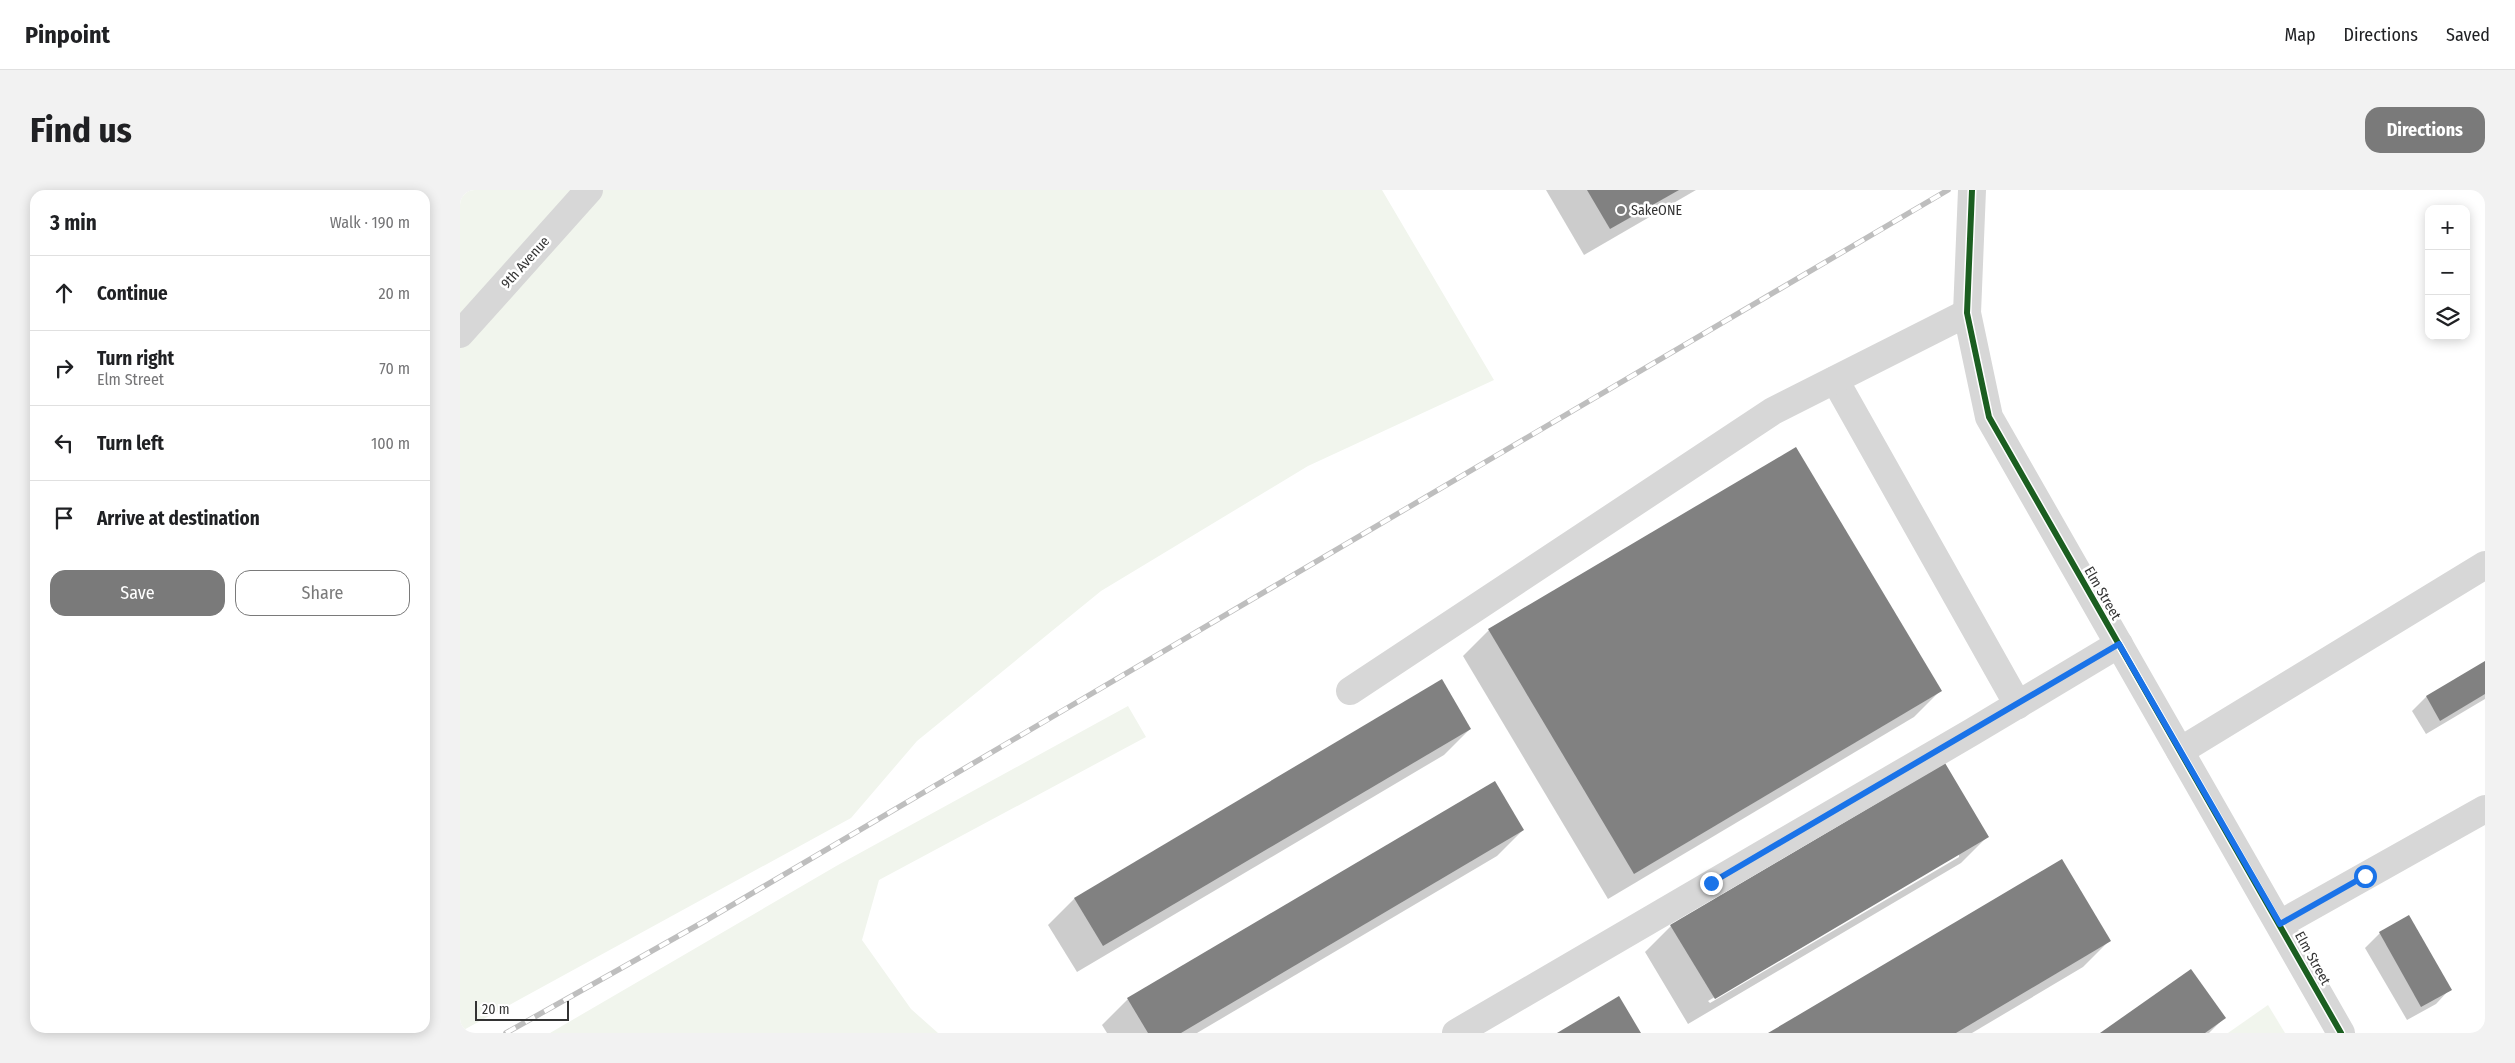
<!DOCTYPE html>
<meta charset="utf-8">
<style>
:root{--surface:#fff;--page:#f2f2f2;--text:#202124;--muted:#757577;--line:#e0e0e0;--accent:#7a7a7a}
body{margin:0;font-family:"Fira Sans Condensed",sans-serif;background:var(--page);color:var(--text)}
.controls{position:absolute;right:15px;top:15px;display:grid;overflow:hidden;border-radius:10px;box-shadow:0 2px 12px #0003}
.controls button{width:45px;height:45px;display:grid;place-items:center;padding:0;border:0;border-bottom:1px solid var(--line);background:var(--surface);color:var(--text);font:25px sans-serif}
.scale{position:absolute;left:15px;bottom:12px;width:94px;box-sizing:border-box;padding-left:5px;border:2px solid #333;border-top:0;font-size:14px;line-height:18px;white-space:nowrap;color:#333;-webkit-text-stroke:4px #fff;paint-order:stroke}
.stop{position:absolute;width:15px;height:15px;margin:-11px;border:4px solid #1a73e8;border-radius:50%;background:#fff}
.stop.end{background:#1a73e8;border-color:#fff;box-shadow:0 1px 5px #0008}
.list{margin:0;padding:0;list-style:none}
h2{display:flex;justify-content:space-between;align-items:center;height:65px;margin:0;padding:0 20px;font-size:21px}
h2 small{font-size:16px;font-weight:400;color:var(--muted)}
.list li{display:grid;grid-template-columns:32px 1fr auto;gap:15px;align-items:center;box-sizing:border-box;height:75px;padding:0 20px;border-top:1px solid var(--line)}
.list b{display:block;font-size:19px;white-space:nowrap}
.list p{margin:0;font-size:16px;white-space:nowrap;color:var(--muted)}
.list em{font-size:16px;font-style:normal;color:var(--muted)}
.actions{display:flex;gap:10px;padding:15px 20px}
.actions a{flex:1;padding:11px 0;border:1px solid var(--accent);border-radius:15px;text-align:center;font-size:18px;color:var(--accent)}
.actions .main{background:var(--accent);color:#fff}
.icon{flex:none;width:28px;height:28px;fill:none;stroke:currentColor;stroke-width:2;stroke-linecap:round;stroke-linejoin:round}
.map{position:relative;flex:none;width:2025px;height:843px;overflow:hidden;border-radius:15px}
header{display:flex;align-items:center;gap:30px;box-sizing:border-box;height:70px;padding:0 25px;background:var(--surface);border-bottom:1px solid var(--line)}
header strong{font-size:24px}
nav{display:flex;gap:28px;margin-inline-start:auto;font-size:18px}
.intro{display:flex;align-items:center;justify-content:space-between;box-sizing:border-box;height:120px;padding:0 30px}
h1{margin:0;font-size:35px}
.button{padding:12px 22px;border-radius:15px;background:var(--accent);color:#fff;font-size:18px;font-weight:700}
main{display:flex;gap:30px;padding:0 30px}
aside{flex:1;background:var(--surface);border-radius:15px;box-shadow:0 2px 12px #0003}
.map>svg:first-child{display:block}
.green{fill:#f1f5ed}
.shadow{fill:#0003;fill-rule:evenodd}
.building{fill:#818181}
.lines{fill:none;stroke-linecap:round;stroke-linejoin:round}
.minor{stroke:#d7d7d7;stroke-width:28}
.rail-casing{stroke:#bebebe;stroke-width:5.5}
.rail{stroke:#fff;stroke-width:4;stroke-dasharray:11;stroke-linecap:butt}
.cycleway-casing{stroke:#fff;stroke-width:9}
.cycleway{stroke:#1b5e20;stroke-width:6}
.route{stroke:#1a73e8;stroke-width:6}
.poi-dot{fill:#7a7a7a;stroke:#fff;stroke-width:2}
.labels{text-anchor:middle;stroke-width:5;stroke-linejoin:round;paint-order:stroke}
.poi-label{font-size:14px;fill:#333;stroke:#fff;text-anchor:start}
.street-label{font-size:14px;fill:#333;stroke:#fff}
</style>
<header>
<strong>Pinpoint</strong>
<nav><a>Map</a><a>Directions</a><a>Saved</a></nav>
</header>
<div class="intro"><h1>Find us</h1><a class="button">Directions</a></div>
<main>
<aside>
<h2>3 min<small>Walk · 190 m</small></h2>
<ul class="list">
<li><svg class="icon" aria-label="ahead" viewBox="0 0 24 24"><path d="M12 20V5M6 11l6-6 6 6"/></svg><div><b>Continue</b></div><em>20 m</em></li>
<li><svg class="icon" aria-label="right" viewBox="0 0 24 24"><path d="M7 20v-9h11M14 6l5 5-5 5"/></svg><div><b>Turn right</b><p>Elm Street</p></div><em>70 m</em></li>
<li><svg class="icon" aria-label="left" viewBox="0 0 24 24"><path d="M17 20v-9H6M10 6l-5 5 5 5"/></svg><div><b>Turn left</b></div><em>100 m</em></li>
<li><svg class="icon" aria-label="arrive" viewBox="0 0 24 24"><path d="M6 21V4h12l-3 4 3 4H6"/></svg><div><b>Arrive at destination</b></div></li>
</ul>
<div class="actions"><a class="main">Save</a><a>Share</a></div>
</aside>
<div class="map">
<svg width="2025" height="843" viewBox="0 0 2025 843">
<rect width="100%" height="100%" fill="#fff"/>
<!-- green -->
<g class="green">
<path d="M0,0H922L1034,190L848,276L641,401L457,551L391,628L0,842Z"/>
<path d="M668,516L686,547L419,690L402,750L451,819L478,843H90L378,675Z"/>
<path d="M1808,815L1825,843H1768Z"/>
</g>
<!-- shadow -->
<g class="shadow">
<path d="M1086,0H1236L1124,65Z"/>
<path d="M1029,440L1480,501L1454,527L1148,709L1003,466Z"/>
<path d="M2025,472V509L1966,544L1952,521L1966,507Z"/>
<path d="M1010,539L984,565L617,782L588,735L614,709Z"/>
<path d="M1063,640L1037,666L737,843H647L642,835L668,809Z"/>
<path d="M1527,647L1501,673L1228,834L1185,762L1211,736ZM1499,664V667L1250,813L1248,811Z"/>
<path d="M1948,727L1990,799L1976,814L1947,830L1905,758L1920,743Z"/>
<path d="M1649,751L1623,777L1512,843H1311Z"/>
<path d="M1764,828L1749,843H1642Z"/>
</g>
<!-- building -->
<g class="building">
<path d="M1127,0H1219L1150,39Z"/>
<path d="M1336,257L1482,501L1174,684L1028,439Z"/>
<path d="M2025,471V504L1980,531L1966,506Z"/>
<path d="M982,489L1011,539L643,756L614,708Z"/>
<path d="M1485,573L1529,647L1255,809L1210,735Z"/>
<path d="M1035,591L1064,640L721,843H688L667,808Z"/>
<path d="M1602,669L1651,751L1496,843H1308Z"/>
<path d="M1949,725L1992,800L1961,817L1919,742Z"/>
<path d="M1731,779L1766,828L1745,843H1640Z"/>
<path d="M1159,806L1181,843H1097Z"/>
</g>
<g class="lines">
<!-- minor -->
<g class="minor">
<path d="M1512,0L1507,123L1529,227L1881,843"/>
<path d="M0,144L129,0"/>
<path d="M1375,190L1558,515"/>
<path d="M890,501L1313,221L1507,123"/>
<path d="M1720,561L2025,375"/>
<path d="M1820,734L2025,619"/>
<path d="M996,843L1512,542L1659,454"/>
</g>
<!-- rail casing -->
<g class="rail-casing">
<path id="rail" d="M46,843L245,731L1488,0"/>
</g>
<!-- rail -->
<use href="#rail" class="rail"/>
<!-- cycleway casing -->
<g class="cycleway-casing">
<path id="cycleway" d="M1512,0L1507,123L1529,227L1881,843"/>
</g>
<!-- cycleway -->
<use href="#cycleway" class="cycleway"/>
</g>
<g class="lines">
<!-- route -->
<path class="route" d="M1251,693L1659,454L1820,734L1905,686"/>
</g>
<!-- markers -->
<circle class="poi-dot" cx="1161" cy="20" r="5"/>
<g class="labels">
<!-- poi labels -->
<g class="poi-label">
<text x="1171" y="25">SakeONE</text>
</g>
<!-- street labels -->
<g class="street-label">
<text transform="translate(65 72) rotate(-48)" y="5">9th Avenue</text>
<text transform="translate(1643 403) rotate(60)" y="5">Elm Street</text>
<text transform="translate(1853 768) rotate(61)" y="5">Elm Street</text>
</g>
</g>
</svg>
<div class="controls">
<button>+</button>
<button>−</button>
<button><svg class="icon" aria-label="layers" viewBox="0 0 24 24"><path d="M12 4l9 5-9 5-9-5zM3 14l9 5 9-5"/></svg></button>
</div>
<div class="scale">20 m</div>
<div class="stop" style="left:1905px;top:686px"></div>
<div class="stop end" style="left:1251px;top:693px"></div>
</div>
</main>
